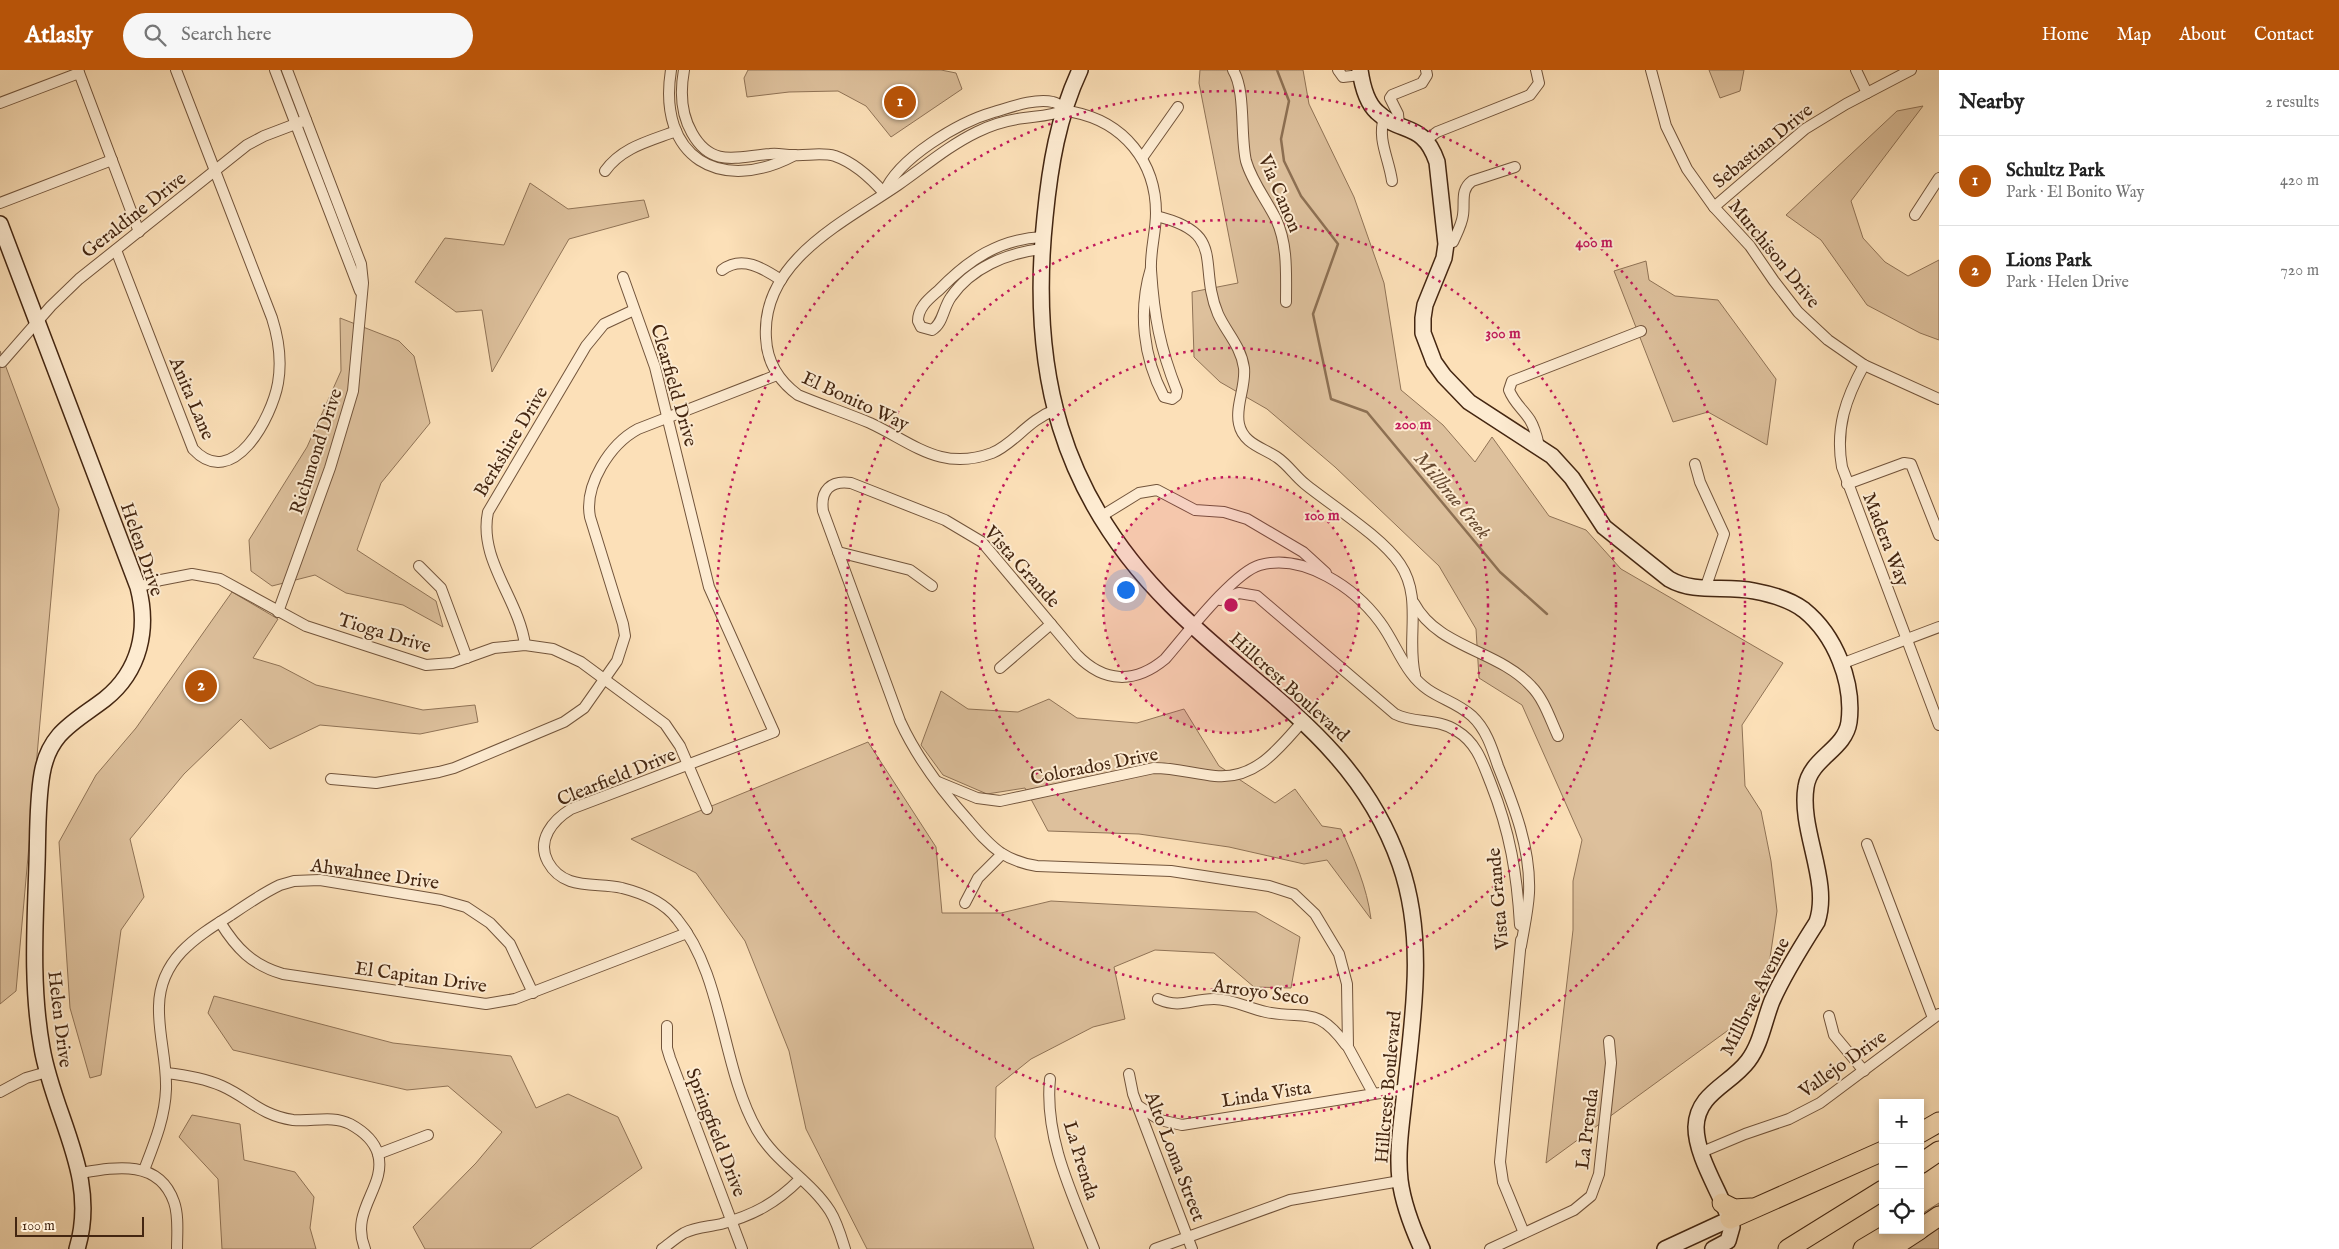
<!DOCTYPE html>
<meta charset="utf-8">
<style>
:root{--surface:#fff;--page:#f6f6f6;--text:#222;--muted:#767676;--line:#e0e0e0;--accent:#b45309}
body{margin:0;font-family:"IM FELL English",serif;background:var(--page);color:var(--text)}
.controls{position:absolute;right:15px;bottom:15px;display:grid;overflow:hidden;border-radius:0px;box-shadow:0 2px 8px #0003}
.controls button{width:45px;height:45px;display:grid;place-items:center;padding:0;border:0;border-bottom:1px solid var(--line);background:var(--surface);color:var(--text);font:25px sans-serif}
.scale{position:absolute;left:15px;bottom:12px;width:129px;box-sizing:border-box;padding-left:5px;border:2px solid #442611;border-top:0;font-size:14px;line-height:18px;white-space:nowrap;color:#442611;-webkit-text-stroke:4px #fdebd1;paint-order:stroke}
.you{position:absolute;left:1125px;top:519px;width:18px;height:18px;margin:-12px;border:4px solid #fff;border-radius:50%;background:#1a73e8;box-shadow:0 0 0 8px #1a73e833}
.badge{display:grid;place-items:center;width:32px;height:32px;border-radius:50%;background:var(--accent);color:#fff;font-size:16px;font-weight:700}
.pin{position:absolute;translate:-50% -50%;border:2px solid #fff;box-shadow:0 1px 5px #0006}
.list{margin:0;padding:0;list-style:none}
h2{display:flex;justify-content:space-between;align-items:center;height:65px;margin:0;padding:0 20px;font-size:21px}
h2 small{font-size:16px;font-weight:400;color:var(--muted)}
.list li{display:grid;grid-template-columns:32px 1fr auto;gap:15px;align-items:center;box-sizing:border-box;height:90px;padding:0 20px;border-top:1px solid var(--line)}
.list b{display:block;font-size:19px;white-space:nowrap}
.list p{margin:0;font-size:16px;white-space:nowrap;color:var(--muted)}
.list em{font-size:16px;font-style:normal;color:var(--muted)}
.icon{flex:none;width:28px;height:28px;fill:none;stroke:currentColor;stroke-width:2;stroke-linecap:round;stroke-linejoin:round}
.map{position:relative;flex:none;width:1939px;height:1179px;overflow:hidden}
header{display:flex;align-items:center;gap:30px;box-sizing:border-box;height:70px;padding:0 25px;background:var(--accent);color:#fff}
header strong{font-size:24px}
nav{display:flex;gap:28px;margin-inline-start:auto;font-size:18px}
.search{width:350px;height:45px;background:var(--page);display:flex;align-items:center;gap:12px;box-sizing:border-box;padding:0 18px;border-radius:28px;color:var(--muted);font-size:19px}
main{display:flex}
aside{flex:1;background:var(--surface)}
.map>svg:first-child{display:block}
.green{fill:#ddc09c;stroke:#907356}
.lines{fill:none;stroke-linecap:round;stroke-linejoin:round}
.stream{stroke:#8d7053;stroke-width:2.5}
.street-casing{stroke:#72543b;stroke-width:12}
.secondary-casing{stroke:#442611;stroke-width:18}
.highway-casing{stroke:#442611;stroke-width:21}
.street{stroke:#fdebd1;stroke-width:10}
.secondary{stroke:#fdebd1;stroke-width:15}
.highway{stroke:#fce0b8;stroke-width:19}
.ring{fill:none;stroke:#c2185b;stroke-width:2.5;stroke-dasharray:2.5 5}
.labels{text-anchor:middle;stroke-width:4;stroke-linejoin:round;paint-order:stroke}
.street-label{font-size:19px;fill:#442611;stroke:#fdebd1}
.water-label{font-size:20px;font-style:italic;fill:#684b32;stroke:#fdebd1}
.centre{fill:#c2185b;stroke:#fdebd1;stroke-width:2.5}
.ring-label{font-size:15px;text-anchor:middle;font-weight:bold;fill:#c2185b;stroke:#fdebd1;stroke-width:4;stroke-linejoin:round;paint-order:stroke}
</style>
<header>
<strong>Atlasly</strong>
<div class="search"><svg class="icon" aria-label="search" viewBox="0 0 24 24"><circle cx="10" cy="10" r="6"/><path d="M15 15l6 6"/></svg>Search here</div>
<nav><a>Home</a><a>Map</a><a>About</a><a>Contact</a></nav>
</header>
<main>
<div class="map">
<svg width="1939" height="1179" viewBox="0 0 1939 1179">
<rect width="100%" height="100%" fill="#fce0b8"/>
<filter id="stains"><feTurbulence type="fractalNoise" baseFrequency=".004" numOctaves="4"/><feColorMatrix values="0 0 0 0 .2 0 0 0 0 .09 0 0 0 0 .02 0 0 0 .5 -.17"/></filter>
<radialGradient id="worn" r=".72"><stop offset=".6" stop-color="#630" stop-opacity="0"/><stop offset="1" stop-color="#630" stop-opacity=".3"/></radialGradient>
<!-- green -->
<g class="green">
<path d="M748,0H941L956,3L962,19L891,67L866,36L838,21L789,22L747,27L744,8Z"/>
<path d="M1200,0H1303L1309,34L1354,127L1384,213L1401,320L1443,355L1475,392L1492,367L1549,446L1586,460L1621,499L1783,593L1742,655L1745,716L1761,741L1771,791L1777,841L1767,908L1749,945L1546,1093L1573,860V811L1582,770L1522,635L1479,608L1476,559L1439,496L1335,397L1267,339L1220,312L1194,287L1192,222L1238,213L1199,13Z"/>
<path d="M1709,0H1744L1740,21L1720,28Z"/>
<path d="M1923,36L1851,131L1863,168L1885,192L1908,206L1939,190V270L1920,263L1867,235L1821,170L1786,145L1897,41Z"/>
<path d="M530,113L568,139L644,130L649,147L569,169L492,302L482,240L456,242L415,212L445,168L504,175Z"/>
<path d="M1646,191L1649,210L1675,226L1718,230L1776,309L1767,375L1708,342L1673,352L1614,201Z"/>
<path d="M340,248L399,271L414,286L430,353L381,413L357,480L436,531L443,557L403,535L346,523L315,505L272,516L251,501L249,470L307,377L341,301Z"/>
<path d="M0,281L59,439L16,921L0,934Z"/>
<path d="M232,522L278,549L253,588L280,596L316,615L423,640L475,635L478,652L420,664L320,655L270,679L241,649L184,704L130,769L144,827L121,860L101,1005L90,1008L70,938L59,772L96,705L136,658Z"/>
<path d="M941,621L968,639L1018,642L1049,629L1077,648L1137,653L1184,639L1219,696L1275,733L1295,719L1322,756L1341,759C1354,788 1367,817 1371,849L1327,790L1304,794L1229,777L1139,764L1048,761L1025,718L987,724L943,705L921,675Z"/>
<path d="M868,672L936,777L942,843H1001L1051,831L1256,842L1300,867L1291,918L1254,917L1214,883L1155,880L1114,897L1125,949L1093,957L1031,989L996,1017L995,1067L1034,1179H867L806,1059L789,981L745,871L696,803L631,769Z"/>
<path d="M214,926L393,973L511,986L536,1038L568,1024L618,1047L642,1098L530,1179H425L413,1157L476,1093L502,1062L448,1016L407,1020L233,980L208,943Z"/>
<path d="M192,1045L240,1054L244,1090L295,1102L314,1127L310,1158L316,1179H222L218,1109L179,1067Z"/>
<path d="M1939,1133V1179H1863L1920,1160V1145Z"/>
</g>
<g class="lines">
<!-- stream -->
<path class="stream" d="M1277,0L1289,31L1281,69L1284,91L1301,126L1338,174L1313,244L1331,329L1367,342L1500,502L1547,544"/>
<!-- street casing -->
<g class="street-casing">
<g id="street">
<path d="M78,0L139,162"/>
<path d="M275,0L360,221"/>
<path d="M671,0C657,87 720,125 795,85"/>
<path d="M684,0C680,22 681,44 692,63C712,99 739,86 770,84C778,83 785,85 793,85C807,86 821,82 835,86C855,93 870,107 884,123"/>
<path d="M1233,0C1246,21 1240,65 1246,91C1252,112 1266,129 1276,149C1288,175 1286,204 1286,232"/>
<path d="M1338,0L1343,7L1360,5"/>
<path d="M1651,0L1666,56L1687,99L1714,137L1750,176L1774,211L1798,242L1828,270L1864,295L1939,329"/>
<path d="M1856,0L1867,23"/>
<path d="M0,33L79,3"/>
<path d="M1384,48C1377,69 1389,89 1392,111"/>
<path d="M1399,54L1398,44L1390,28L1392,25L1422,13L1427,5L1426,0"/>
<path d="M1426,70L1437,62L1530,25L1539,13L1536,0"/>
<path d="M1142,88L1178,37"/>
<path d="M605,101C622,77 650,71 676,61"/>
<path d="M884,123C898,88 959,52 994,42C1011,37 1035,28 1053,32C1061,34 1065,40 1073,42C1124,52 1156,92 1156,143C1156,162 1150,181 1151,200C1154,246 1160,278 1177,321L1176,326L1172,329L1164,327C1143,287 1138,241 1151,198"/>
<path d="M0,133L112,90"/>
<path d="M1714,137L1805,59L1846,34L1911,0"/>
<path d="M1915,145L1939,108"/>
<path d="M1156,146C1228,163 1197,194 1218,244C1226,262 1241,276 1244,298C1246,317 1235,336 1239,354C1243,374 1264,378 1278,388C1288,395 1295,406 1305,414C1332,436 1382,467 1400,494C1423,528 1406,568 1415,605"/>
<path d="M1446,174L1453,172C1457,163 1462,154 1463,145C1465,132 1460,120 1472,111L1515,97"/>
<path d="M1041,179C1007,183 971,198 951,227C943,238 943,254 932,260L921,257L918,251C918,237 929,229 939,220C968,190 999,169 1042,167"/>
<path d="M116,180L193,379C233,422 272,347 278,313C282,290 279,270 272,248L176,0"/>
<path d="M722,200C742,185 763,198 781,210"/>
<path d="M623,207L655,297L709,517L774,662L571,739C553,750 536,770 548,792C564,821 595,812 622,818C642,823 664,832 677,849C724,906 721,997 757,1060C775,1092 810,1110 830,1141C837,1152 841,1166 845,1179"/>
<path d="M2,292L51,236L79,209L247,75L264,66L306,50"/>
<path d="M1864,295C1846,328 1835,358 1842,397L1939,655"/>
<path d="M1055,340C1028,350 1014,374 992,383C941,402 913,373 870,353C846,343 822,335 798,325C779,311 767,292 766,268C761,191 844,152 898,115C924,97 948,76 977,62C991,55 1008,50 1024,48C1038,46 1051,46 1065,40"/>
<path d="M1539,376C1537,367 1535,358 1530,350C1523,339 1514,333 1509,320L1512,311L1641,261"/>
<path d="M1695,394L1700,412L1724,464L1705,519"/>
<path d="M1847,414L1904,393L1911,394L1939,465"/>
<path d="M1100,447L1139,423L1157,420L1195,440L1224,442L1247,449L1303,482L1326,503"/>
<path d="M838,482L910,500L932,516"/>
<path d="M419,496L441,518L467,588"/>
<path d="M138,517L161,510L192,504L220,509L306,556L426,595L452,593L494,578L525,575L553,579L581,592L665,654L680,676L707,739"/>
<path d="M1220,530L1239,523L1257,526L1395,644C1415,654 1438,648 1457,661C1477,673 1483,694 1491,714C1510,762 1517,804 1520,855"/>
<path d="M1414,533C1438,578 1498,580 1531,616C1544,629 1550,649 1558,666"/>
<path d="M278,542L330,398L353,321L363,213L361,194L287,0"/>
<path d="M525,575C519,529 478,490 488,442L586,276L604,254L634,240"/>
<path d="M1841,594L1939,557"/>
<path d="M1000,598L1051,554"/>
<path d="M331,709L376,713L439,702L454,698L564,652L584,638L617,591L625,566L623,554L590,447C584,415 610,374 638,359L777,305"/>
<path d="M938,712L977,728L1000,731L1154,698C1175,698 1195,704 1215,706C1256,710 1279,678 1303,651"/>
<path d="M1867,774L1933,948"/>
<path d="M965,833L978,808L1002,784"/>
<path d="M220,852C236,878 252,895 283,904L486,934L515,929L687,863"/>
<path d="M1521,870L1500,1092L1503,1112L1524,1163"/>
<path d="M1158,929C1181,939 1191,929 1214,929C1232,929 1248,938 1266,942C1306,950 1317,935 1346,975"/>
<path d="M1829,946L1834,965L1864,1001"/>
<path d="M667,956V978L670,988L742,1179"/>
<path d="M166,1003C185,1005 204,1008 222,1016C249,1028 260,1045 293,1050C312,1052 332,1045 350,1054C361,1060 374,1070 378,1084C387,1117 349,1140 365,1179"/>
<path d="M1129,1004L1133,1024L1192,1179"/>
<path d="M1050,1009C1044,1068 1073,1126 1094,1179"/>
<path d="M0,1022L26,1008L47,1002"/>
<path d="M1373,1023L1348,977L1347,914L1339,884L1315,844L1294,824L1269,816L1171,801L1037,796C1024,794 1012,790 1001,783C988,774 978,762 968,750C941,720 917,688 900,651L823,441C820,420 831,410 851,413L945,450L982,472L1077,585C1104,613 1135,614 1165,589C1185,566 1234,502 1260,495C1304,483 1355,518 1380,552C1392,568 1399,587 1411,603C1429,628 1452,628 1472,646C1486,659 1492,678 1498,696C1514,736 1531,779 1529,823C1528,841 1524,858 1521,876"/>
<path d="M1137,1035L1160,1050L1182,1055L1405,1019"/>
<path d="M1702,1082L1745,1064L1789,1049L1820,1033L1939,944"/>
<path d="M378,1084L428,1065"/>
<path d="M144,1100C154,1074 165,1048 166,1019C167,991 158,964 159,936C160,889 196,867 231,845C247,834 263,823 280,815L294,811L320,810L441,830L466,837L490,853L510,874L533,923"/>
<path d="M81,1103C116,1097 159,1089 174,1132C179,1146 177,1164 177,1179"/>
<path d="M662,1179C669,1174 677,1167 684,1163C696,1157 708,1157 721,1154C754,1145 776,1133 800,1109"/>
<path d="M1155,1179L1290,1130L1400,1111"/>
<path d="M1490,1179L1574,1140L1591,1126L1599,1104L1611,993L1609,971"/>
</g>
</g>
<!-- secondary casing -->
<g class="secondary-casing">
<g id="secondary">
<path d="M1080,0C1058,47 1050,96 1045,147C1029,300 1060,425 1171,535C1258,622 1357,671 1400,794C1427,871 1412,952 1404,1030C1401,1057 1397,1083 1400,1110C1403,1134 1412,1157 1422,1179"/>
<path d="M1360,0C1362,14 1366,32 1377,42C1401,65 1423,51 1437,92L1446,174L1444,188L1425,235L1423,248V263L1434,292L1444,306L1469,332L1552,386L1572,408L1604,457L1669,509C1695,524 1725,515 1754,521C1770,524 1791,530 1804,540C1835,565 1854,612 1849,652C1845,680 1810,688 1806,717C1799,760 1831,811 1817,852C1801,877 1784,904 1772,931C1764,951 1761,974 1748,991C1730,1015 1697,1023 1696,1057C1696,1089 1724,1127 1732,1157L1728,1171L1713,1179"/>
<path d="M0,154L138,517C149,559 140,601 105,629C75,652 49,662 42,704C37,733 38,764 37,794C35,856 31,917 42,978C54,1048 99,1106 77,1179"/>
<path d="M1665,1179L1730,1149"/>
</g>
</g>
<!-- highway casing -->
<g class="highway-casing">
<g id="highway">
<path d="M1920,1063L1939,1052"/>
<path d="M1920,1094L1939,1081"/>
<path d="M1722,1133L1734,1139L1751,1138"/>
<path d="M1730,1149L1883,1081"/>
<path d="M1920,1159L1939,1146"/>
<path d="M1788,1179L1883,1120"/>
<path d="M1863,1179L1895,1160"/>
<path d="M1890,1179L1919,1160"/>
</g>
</g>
<!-- street -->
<use href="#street" class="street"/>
<!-- secondary -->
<use href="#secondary" class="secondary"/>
<!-- highway -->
<use href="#highway" class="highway"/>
</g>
<!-- distance rings -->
<circle cx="1231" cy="535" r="128" fill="#c2185b" fill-opacity=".12"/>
<g class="ring">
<circle cx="1231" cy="535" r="128"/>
<circle cx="1231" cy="535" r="257"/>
<circle cx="1231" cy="535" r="385"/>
<circle cx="1231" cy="535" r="514"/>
</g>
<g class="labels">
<!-- street labels -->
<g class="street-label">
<text transform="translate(1762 75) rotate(-39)" y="7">Sebastian Drive</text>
<text transform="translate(1281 123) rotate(67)" y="7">Via Canon</text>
<text transform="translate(133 144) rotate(-38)" y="7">Geraldine Drive</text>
<text transform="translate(1775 183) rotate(51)" y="7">Murchison Drive</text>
<text transform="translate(675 315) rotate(74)" y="7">Clearfield Drive</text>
<text transform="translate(193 328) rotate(67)" y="7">Anita Lane</text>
<text transform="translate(856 330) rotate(25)" y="7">El Bonito Way</text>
<text transform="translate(510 371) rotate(-59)" y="7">Berkshire Drive</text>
<text transform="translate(315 381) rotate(-72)" y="7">Richmond Drive</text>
<text transform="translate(1887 469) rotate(69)" y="7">Madera Way</text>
<text transform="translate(143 479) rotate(71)" y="7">Helen Drive</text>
<text transform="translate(1023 496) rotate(48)" y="7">Vista Grande</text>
<text transform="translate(385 562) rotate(17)" y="7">Tioga Drive</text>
<text transform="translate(1290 616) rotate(42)" y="7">Hillcrest Boulevard</text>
<text transform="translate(1094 695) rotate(-11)" y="7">Colorados Drive</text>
<text transform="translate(616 706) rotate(-22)" y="7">Clearfield Drive</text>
<text transform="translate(375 803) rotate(8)" y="7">Ahwahnee Drive</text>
<text transform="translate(1497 829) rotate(-95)" y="7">Vista Grande</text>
<text transform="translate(421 906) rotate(8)" y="7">El Capitan Drive</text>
<text transform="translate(1261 921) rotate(8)" y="7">Arroyo Seco</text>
<text transform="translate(1754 926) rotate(-63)" y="7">Millbrae Avenue</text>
<text transform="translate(61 949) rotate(83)" y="7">Helen Drive</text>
<text transform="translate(1842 993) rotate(-35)" y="7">Vallejo Drive</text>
<text transform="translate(1387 1017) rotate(-85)" y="7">Hillcrest Boulevard</text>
<text transform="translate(1266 1023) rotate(-9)" y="7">Linda Vista</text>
<text transform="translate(1586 1059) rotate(-83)" y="7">La Prenda</text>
<text transform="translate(717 1062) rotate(69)" y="7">Springfield Drive</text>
<text transform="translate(1176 1086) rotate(69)" y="7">Alto Loma Street</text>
<text transform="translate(1082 1090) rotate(73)" y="7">La Prenda</text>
</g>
<!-- water labels -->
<g class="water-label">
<text transform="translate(1453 425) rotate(50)" y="7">Millbrae Creek</text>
</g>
</g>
<circle cx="1231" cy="535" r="8" class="centre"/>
<g class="ring-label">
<text x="1594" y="177">400 m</text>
<text x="1503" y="268">300 m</text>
<text x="1413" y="359">200 m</text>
<text x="1322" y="450">100 m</text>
</g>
<rect width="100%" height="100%" filter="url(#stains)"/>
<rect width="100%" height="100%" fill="url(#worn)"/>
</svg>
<div class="controls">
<button>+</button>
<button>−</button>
<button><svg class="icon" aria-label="locate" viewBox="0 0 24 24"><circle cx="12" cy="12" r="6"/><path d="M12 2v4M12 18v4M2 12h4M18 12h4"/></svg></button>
</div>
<div class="scale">100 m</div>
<div class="you"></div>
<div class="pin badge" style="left:900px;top:32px">1</div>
<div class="pin badge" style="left:201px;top:616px">2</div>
</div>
<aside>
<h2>Nearby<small>2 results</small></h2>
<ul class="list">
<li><span class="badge">1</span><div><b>Schultz Park</b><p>Park · El Bonito Way</p></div><em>420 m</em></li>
<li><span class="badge">2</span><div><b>Lions Park</b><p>Park · Helen Drive</p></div><em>720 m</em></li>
</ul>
</aside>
</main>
